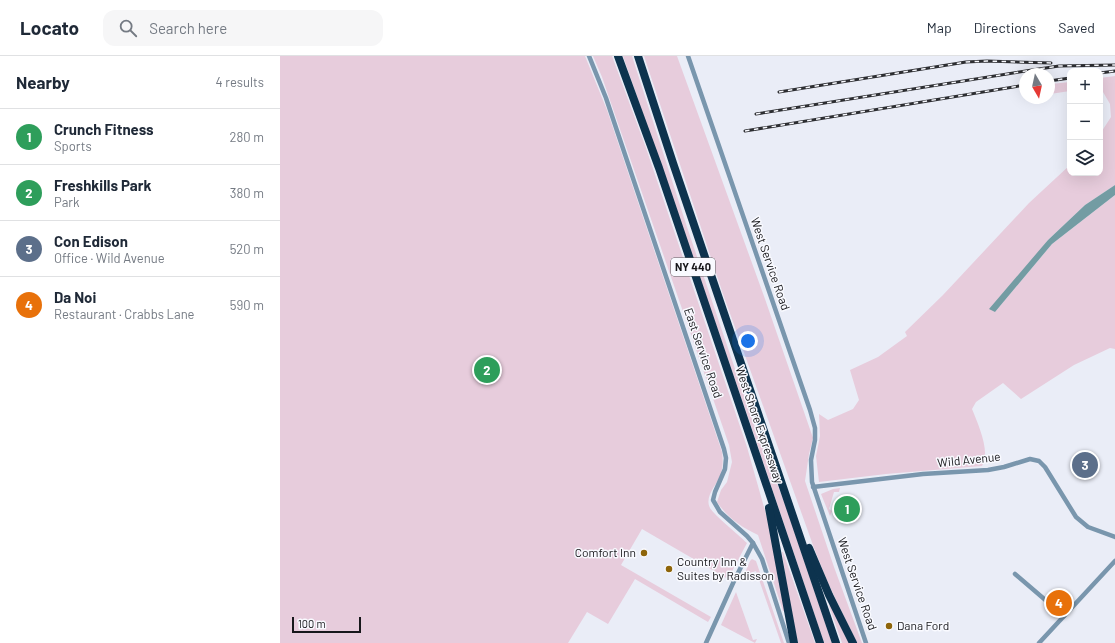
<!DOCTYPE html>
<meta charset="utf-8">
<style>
:root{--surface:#fff;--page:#f6f6f7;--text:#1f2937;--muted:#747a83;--line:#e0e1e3;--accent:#7c3aed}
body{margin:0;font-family:Barlow,sans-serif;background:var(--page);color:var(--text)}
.controls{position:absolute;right:12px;top:12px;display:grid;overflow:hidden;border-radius:8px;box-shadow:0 4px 16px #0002}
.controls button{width:36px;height:36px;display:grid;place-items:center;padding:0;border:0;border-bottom:1px solid var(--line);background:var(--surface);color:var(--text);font:20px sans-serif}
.compass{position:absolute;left:739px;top:12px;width:36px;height:36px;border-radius:50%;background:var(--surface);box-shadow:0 4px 16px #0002;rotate:171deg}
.scale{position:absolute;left:12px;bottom:10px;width:69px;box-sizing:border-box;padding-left:4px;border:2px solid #17171b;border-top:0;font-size:11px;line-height:14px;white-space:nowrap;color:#17171b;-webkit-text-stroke:3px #f9faff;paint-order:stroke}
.you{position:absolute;left:468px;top:285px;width:14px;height:14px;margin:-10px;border:3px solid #fff;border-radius:50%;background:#1a73e8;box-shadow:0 0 0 6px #1a73e833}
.badge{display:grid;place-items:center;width:26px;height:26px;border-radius:50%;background:var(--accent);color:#fff;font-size:13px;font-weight:700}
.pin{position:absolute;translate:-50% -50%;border:2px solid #fff;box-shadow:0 1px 4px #0006}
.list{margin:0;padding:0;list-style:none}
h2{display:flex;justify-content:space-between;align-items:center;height:52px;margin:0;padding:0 16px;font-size:17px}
h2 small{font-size:13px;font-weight:400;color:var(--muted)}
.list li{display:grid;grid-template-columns:26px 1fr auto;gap:12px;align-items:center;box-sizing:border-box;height:56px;padding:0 16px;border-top:1px solid var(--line)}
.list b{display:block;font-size:15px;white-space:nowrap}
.list p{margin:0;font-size:13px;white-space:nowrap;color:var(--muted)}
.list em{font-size:13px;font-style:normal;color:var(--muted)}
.icon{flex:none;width:22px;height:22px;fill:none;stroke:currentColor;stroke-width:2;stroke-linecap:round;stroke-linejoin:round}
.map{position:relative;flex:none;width:835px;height:587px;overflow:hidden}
header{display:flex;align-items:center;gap:24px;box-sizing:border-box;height:56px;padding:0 20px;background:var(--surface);border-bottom:1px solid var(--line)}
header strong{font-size:19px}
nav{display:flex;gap:22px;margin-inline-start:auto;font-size:14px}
.search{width:280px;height:36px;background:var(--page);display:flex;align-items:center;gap:10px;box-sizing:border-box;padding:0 14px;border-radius:12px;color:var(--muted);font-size:15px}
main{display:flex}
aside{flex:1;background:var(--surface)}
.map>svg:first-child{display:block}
.green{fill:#e7ccdc}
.water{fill:#739ca3}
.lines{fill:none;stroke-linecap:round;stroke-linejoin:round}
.street{stroke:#7996ad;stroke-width:4.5}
.highway{stroke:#0d334e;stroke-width:8}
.rail-casing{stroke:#2c2d31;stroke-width:3}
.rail{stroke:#f9faff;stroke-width:1.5;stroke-dasharray:4.5;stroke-linecap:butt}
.poi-dot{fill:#8e650a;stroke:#f9faff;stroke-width:1.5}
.labels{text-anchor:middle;stroke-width:3;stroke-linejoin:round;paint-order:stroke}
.shield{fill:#f9faff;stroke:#5b5b5f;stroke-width:1}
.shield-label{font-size:11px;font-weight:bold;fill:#17171b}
.street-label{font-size:12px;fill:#17171b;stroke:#f9faff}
.poi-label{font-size:12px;fill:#17171b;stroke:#f9faff;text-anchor:start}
</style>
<header>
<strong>Locato</strong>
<div class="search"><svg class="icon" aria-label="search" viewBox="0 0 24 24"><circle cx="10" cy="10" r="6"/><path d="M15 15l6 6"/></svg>Search here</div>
<nav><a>Map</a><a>Directions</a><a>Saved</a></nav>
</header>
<main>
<aside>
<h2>Nearby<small>4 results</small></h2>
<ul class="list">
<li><span class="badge" style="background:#2e9e5b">1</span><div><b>Crunch Fitness</b><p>Sports</p></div><em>280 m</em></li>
<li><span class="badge" style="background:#2e9e5b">2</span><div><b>Freshkills Park</b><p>Park</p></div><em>380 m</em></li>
<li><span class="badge" style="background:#5c6f8a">3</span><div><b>Con Edison</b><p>Office · Wild Avenue</p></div><em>520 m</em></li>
<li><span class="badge" style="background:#e8710a">4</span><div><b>Da Noi</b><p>Restaurant · Crabbs Lane</p></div><em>590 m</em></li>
</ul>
</aside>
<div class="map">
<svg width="835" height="587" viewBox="0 0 835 587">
<rect width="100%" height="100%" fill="#eaedf7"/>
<!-- green -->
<g class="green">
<path d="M0,0H305L327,54L442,396C443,403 443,410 441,418C437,429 424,440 430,452C435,460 459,479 467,487L448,523L362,473L341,509L431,561L428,566L355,523L328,568L307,556L288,587H0Z"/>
<path d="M313,0H332L366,92L467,391L489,469L505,555H503L478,479C461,471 448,462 437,446L441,434L447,426L452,406L449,389L322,21Z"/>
<path d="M343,0H352L407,171L473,366L505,448L552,587H544L470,367Z"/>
<path d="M364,0H397L485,243L533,382L529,398L525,425L554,511L582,587H577L548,527L534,492L443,238Z"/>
<path d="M835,20V129L805,149L768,184L715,256L772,188L835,139V293L830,292L794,309L741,343L723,327L696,346L692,353C698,368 711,396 702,410L606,418L539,426L536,400L540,380L539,358L548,364L573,353L579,344L570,314L598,301L627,280L625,276L663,239L749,147L790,109V117H820V78L831,61L830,48L823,36L820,35V22Z"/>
<path d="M790,26V35L770,38L769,31L771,28Z"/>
<path d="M560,432L559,436H554L549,453L552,455L550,460L541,438L553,433Z"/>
<path d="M502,496H503L535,587H518L509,546Z"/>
<path d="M472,503L476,505L504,587H501L476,515L464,519L466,525H463L462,524L470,505Z"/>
<path d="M456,536L473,584L477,583L475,587L441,569Z"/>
<path d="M550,549L570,587H562L549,550Z"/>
</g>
<!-- water -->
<path class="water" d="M835,129V139L772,188L715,256L709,253L768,184L805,149Z"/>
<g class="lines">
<!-- street -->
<g class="street">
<path d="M309,0L326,42L444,393L446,402L445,413L435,436L433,444L440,456L467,480L473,487L482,503L509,587"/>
<path d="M408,0L530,354L535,372V384L531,404L532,426L586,587"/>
<path d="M533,431L643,418L708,414L724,411L750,403L759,405L765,411L796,461L808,471L835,481"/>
<path d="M735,518L784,560"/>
<path d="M426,587L454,525L473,487"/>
<path d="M759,587L835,505"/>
</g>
<!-- highway -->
<g class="highway">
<path d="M338,0L379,112L540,587"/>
<path d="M358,0L393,107L556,587"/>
<path d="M489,452L514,587"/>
<path d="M529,492L549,539L573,587"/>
</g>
<!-- rail casing -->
<g class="rail-casing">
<g id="rail">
<path d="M820,17L835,15"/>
<path d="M769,25L790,22"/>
<path d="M499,36L686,6L707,5L771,7"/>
<path d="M476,58L752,14L779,10L835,9"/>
<path d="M465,75L745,29"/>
</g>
</g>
<!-- rail -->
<use href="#rail" class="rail"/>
</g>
<!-- markers -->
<g class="poi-dot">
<circle cx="364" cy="497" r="4"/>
<circle cx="389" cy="513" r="4"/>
<circle cx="609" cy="570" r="4"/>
</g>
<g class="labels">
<!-- shield labels -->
<rect class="shield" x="391" y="202" width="44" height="18" rx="3"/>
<g class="shield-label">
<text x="413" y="215">NY 440</text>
</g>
<!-- street labels -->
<g class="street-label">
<text transform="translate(490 208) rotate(71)" y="4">West Service Road</text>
<text transform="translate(423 297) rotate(71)" y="4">East Service Road</text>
<text transform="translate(479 369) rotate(71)" y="4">West Shore Expressway</text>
<text transform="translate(689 404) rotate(-6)" y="4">Wild Avenue</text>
<text transform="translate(577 528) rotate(71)" y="4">West Service Road</text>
</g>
<!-- poi labels -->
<g class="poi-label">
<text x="356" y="501" text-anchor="end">Comfort Inn</text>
<text x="397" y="510">Country Inn &amp;<tspan x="397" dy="14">Suites by Radisson</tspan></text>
<text x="617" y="574">Dana Ford</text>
</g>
</g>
</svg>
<div class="controls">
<button>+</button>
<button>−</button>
<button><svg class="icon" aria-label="layers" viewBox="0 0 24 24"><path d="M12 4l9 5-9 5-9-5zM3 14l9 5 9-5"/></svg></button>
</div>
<svg class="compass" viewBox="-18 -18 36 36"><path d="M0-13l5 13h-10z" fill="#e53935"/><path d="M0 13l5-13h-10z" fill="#747a83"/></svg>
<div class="scale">100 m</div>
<div class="you"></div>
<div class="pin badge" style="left:567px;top:453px;background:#2e9e5b">1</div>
<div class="pin badge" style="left:207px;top:314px;background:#2e9e5b">2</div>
<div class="pin badge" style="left:805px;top:409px;background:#5c6f8a">3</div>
<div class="pin badge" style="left:779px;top:547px;background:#e8710a">4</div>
</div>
</main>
